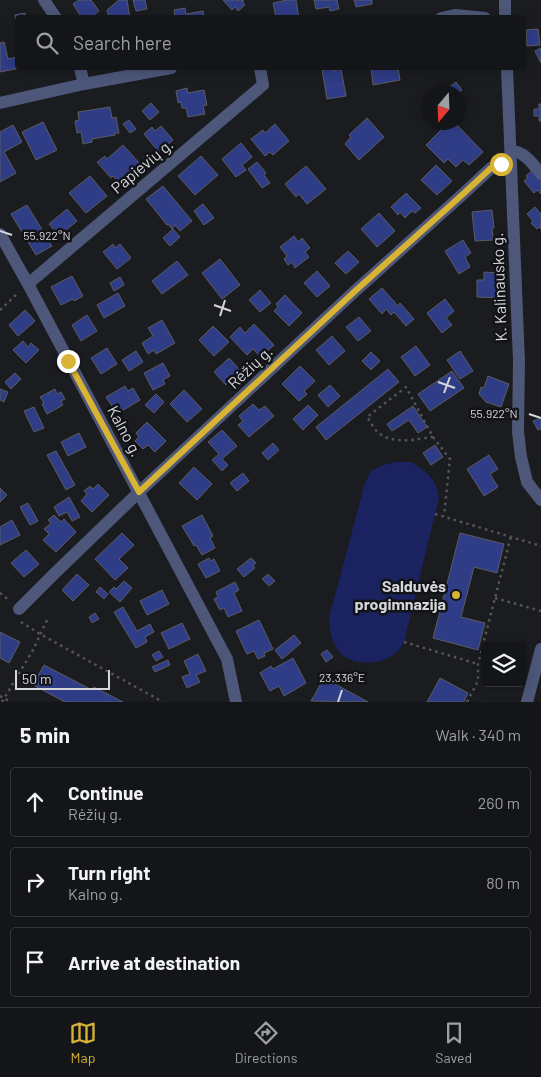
<!DOCTYPE html>
<meta charset="utf-8">
<style>
:root{--surface:#141518;--page:#1d1e21;--text:#f1f3f6;--muted:#9d9fa2;--line:#333437;--accent:#d9b334}
body{margin:0;font-family:Barlow,sans-serif;background:var(--page);color:var(--text)}
.controls{position:absolute;right:15px;bottom:15px;display:grid;overflow:hidden;border-radius:5px;box-shadow:0 2px 12px #0003}
.controls button{width:45px;height:45px;display:grid;place-items:center;padding:0;border:0;border-bottom:1px solid var(--line);background:var(--surface);color:var(--text);font:25px sans-serif}
.compass{position:absolute;left:421px;top:85px;width:45px;height:45px;border-radius:50%;background:var(--surface);box-shadow:0 2px 12px #0003;rotate:199deg}
.scale{position:absolute;left:15px;bottom:12px;width:95px;box-sizing:border-box;padding-left:5px;border:2px solid #d6d7da;border-top:0;font-size:14px;line-height:18px;white-space:nowrap;color:#d6d7da;-webkit-text-stroke:4px #121317;paint-order:stroke}
.stop{position:absolute;width:15px;height:15px;margin:-11px;border:4px solid #d9b334;border-radius:50%;background:#fff}
.stop.end{background:#d9b334;border-color:#fff;box-shadow:0 1px 5px #0008}
.list{margin:0;padding:0;list-style:none}
h2{display:flex;justify-content:space-between;align-items:center;height:65px;margin:0;padding:0 20px;font-size:21px}
h2 small{font-size:16px;font-weight:400;color:var(--muted)}
.list li{display:grid;grid-template-columns:32px 1fr auto;gap:15px;align-items:center;box-sizing:border-box;height:70px;margin:0 10px 10px;padding:0 10px;border:1px solid var(--line);border-radius:5px}
.list b{display:block;font-size:19px;white-space:nowrap}
.list p{margin:0;font-size:16px;white-space:nowrap;color:var(--muted)}
.list em{font-size:16px;font-style:normal;color:var(--muted)}
.icon{flex:none;width:28px;height:28px;fill:none;stroke:currentColor;stroke-width:2;stroke-linecap:round;stroke-linejoin:round}
.map{position:relative;flex:none;width:541px;height:702px;overflow:hidden}
.search{position:absolute;background:var(--surface);box-shadow:0 2px 12px #0003;left:15px;right:15px;top:15px;height:55px;display:flex;align-items:center;gap:12px;box-sizing:border-box;padding:0 18px;border-radius:5px;color:var(--muted);font-size:19px}
.sheet{height:305px;background:var(--surface)}
nav{display:flex;justify-content:space-around;align-items:center;box-sizing:border-box;height:70px;border-top:1px solid var(--line);background:var(--surface);font-size:14px;color:var(--muted)}
nav a{display:grid;justify-items:center;gap:2px}
nav .on{color:var(--accent)}
.map>svg:first-child{display:block}
.green{fill:#1a2260}
.building{fill:#2f3c86;stroke:#5a5c60}
.lines{fill:none;stroke-linecap:round;stroke-linejoin:round}
.path{stroke:#545558;stroke-width:2.5;stroke-dasharray:2.5 4;stroke-linecap:butt}
.minor{stroke:#4d5779;stroke-width:12}
.route{stroke:#d9b334;stroke-width:6}
.ticks{fill:none;stroke:#d6d7da;stroke-width:2}
.poi-dot{fill:#d9b334;stroke:#121317;stroke-width:2}
.labels{text-anchor:middle;stroke-width:5;stroke-linejoin:round;paint-order:stroke}
.street-label{font-size:16px;fill:#d6d7da;stroke:#121317}
.poi-label{font-size:16px;font-weight:bold;fill:#d6d7da;stroke:#121317;text-anchor:end}
.ticks-label{font-size:12px;text-anchor:middle;fill:#d6d7da;stroke:#121317;stroke-width:5;stroke-linejoin:round;paint-order:stroke}
</style>
<div class="map">
<svg width="541" height="702" viewBox="0 0 541 702">
<rect width="100%" height="100%" fill="#1b1c20"/>
<!-- green -->
<path class="green" d="M394,462H412L428,474L436,485L439,498L404,642C402,645 400,649 397,652C385,664 359,666 345,657C341,655 337,649 335,645C330,637 330,627 329,618L365,483L371,471L381,466Z"/>
<!-- building -->
<g class="building">
<path d="M79,0H91L99,11L90,18H82L73,4Z"/>
<path d="M119,0H127L130,18H109L107,10Z"/>
<path d="M133,0H145L147,9L136,11Z"/>
<path d="M223,0H244L242,1L245,5L238,11L235,7L232,10Z"/>
<path d="M287,0H296L299,18H276L273,3Z"/>
<path d="M314,0H337L339,9L330,11L329,7L316,9Z"/>
<path d="M354,0H372V4L356,7Z"/>
<path d="M185,8L186,14L203,11L204,18H175L174,10Z"/>
<path d="M25,13L26,18H18L17,26L15,15Z"/>
<path d="M538,29L540,45L527,46L526,30Z"/>
<path d="M4,42L8,59L18,57V68H20L0,72V43Z"/>
<path d="M541,48V63L535,51Z"/>
<path d="M333,68V71L341,69L346,96L327,99L322,69Z"/>
<path d="M371,68H398L400,80L373,85Z"/>
<path d="M456,82L462,90L458,93L443,92Z"/>
<path d="M187,88L188,93L204,90L207,105L203,106L205,114L188,117L186,108H182L181,102L178,103L176,91Z"/>
<path d="M151,103L159,112L150,120L142,111Z"/>
<path d="M539,104H541V121H539V116H534V109H539Z"/>
<path d="M110,107L112,118L116,117L119,133H115V135L92,139V142L83,144L81,132L77,133L75,121L79,120L78,112Z"/>
<path d="M367,118L384,137L359,160L345,144L351,137L349,135Z"/>
<path d="M129,120L136,129L130,133L123,124Z"/>
<path d="M43,122L57,150L36,160L22,132Z"/>
<path d="M449,122H454L483,152L469,165L463,160L456,167L448,159L444,163L426,145Z"/>
<path d="M275,124L289,141L273,155L270,152L265,156L251,139L263,130L265,133Z"/>
<path d="M13,125L22,142L4,152L16,173L0,182V132Z"/>
<path d="M161,126L173,140L159,152L144,134L152,127L155,131Z"/>
<path d="M241,143L252,157L242,165L246,170L236,177L222,159Z"/>
<path d="M123,145L141,165L120,184L113,176L111,178L97,162L105,156L107,159Z"/>
<path d="M201,156L218,175L195,195L178,176Z"/>
<path d="M257,162L266,173L264,175L270,183L262,188L248,169Z"/>
<path d="M436,165L452,181L437,195L421,180Z"/>
<path d="M306,166L326,189L307,204L299,194L296,197L285,184Z"/>
<path d="M533,170L541,179V194L538,190L534,193L524,181L528,178L526,176Z"/>
<path d="M90,176L107,196L86,213L69,193Z"/>
<path d="M163,186L192,221L180,231L175,225L172,229L168,224L167,225L146,199Z"/>
<path d="M406,193L421,208L415,213L412,211L405,218L400,212L398,215L391,207Z"/>
<path d="M203,204L214,218L204,225L194,211Z"/>
<path d="M27,205L52,246L36,255L11,214Z"/>
<path d="M535,207L541,214V229L539,227L537,229L531,223L533,221L527,214Z"/>
<path d="M67,209L77,221L59,236L49,224Z"/>
<path d="M492,210L494,228H492L493,240L475,241L472,212Z"/>
<path d="M379,213L395,231L377,247L361,229Z"/>
<path d="M173,229L180,237L170,246L163,238Z"/>
<path d="M294,236L298,242L302,238L310,248L305,252L309,257L295,268L292,262L288,265L284,259L287,256L280,247Z"/>
<path d="M463,240L471,253L465,257L470,267L459,274L445,251Z"/>
<path d="M113,244L115,248L120,244L131,258L117,269L103,252Z"/>
<path d="M348,251L359,262L346,274L335,263Z"/>
<path d="M220,259L240,285L222,299L202,273Z"/>
<path d="M177,261L188,275L162,294L152,281Z"/>
<path d="M317,271L330,286L317,297L304,283Z"/>
<path d="M484,272L500,273L499,298L477,297V280H484Z"/>
<path d="M72,276L83,296L74,301L73,299L61,305L51,287Z"/>
<path d="M120,277L124,285L114,291L110,283Z"/>
<path d="M382,288L398,306L400,303L414,319L406,326L394,312L391,315L386,309L382,314L369,299Z"/>
<path d="M260,290L271,303L260,312L249,300Z"/>
<path d="M118,293L125,306L104,318L97,305Z"/>
<path d="M285,295L302,313L289,326L274,311L278,307L276,304Z"/>
<path d="M445,299L454,311L446,318L452,325L442,333L427,313Z"/>
<path d="M25,310L35,321L18,336L9,325Z"/>
<path d="M87,315L97,331L81,341L72,325Z"/>
<path d="M359,317L371,331L358,341L346,327Z"/>
<path d="M162,320L175,343L156,354L154,350L148,354L142,343L153,336L148,328Z"/>
<path d="M254,324L274,345L261,357L253,349L247,355L230,337L240,327L245,333Z"/>
<path d="M213,326L229,342L214,356L199,340Z"/>
<path d="M332,336L345,351L329,365L316,350Z"/>
<path d="M23,341L28,347L31,343L39,350L26,363L13,350Z"/>
<path d="M416,346L430,365L415,376L401,357Z"/>
<path d="M107,348L117,364L101,374L91,358Z"/>
<path d="M136,351L143,362L129,371L122,360Z"/>
<path d="M460,351L473,371L460,379L447,360Z"/>
<path d="M371,352L380,361L371,370L362,361Z"/>
<path d="M229,358L241,371L236,375L239,378L233,384L230,380L226,385L214,372Z"/>
<path d="M163,363L170,376L163,380L165,384L153,390L144,373Z"/>
<path d="M300,366L315,381L304,391L307,394L299,401L282,384Z"/>
<path d="M388,369L399,382L326,440L316,427Z"/>
<path d="M452,371L464,388L430,411L418,394Z"/>
<path d="M15,373L21,379L11,389L5,382Z"/>
<path d="M488,376L509,384L501,407L486,402L479,394L481,387L484,388Z"/>
<path d="M330,385L340,396L328,407L318,395Z"/>
<path d="M125,386L128,391L133,388L140,400L117,414L106,397Z"/>
<path d="M0,389L8,392L4,402L0,400Z"/>
<path d="M55,389L57,394L61,392L65,399L61,401L63,405L47,414L42,404L44,403L40,397Z"/>
<path d="M184,390L202,409L187,422L170,404Z"/>
<path d="M156,394L164,402L154,413L145,405Z"/>
<path d="M253,404L259,410L265,406L274,416L249,437L238,425L243,421L239,416Z"/>
<path d="M308,405L318,415L303,430L293,419Z"/>
<path d="M413,406L427,427L418,433L409,420L392,431L387,424Z"/>
<path d="M34,407L44,428L34,432L24,411Z"/>
<path d="M541,418V429L538,430L533,421Z"/>
<path d="M147,422L166,441L155,452L148,445L143,449L135,441L139,437L136,433Z"/>
<path d="M222,430L237,446L222,459L228,465L222,471L212,460L219,454L208,442Z"/>
<path d="M79,433L86,447L68,456L61,442Z"/>
<path d="M273,443L279,450L268,460L262,453Z"/>
<path d="M435,445L443,457L431,465L423,453Z"/>
<path d="M56,451L75,485L66,490L47,455Z"/>
<path d="M489,455L498,469L490,474L498,487L484,496L467,469Z"/>
<path d="M194,467L212,484L197,500L179,483Z"/>
<path d="M243,473L249,481L237,491L230,483Z"/>
<path d="M98,484L109,495L92,512L81,501L87,494L84,491L90,486L93,489Z"/>
<path d="M0,488L7,495L0,502Z"/>
<path d="M69,497L80,517L72,521L67,512L59,516L54,507Z"/>
<path d="M28,503L38,521L30,525L20,507Z"/>
<path d="M54,515L61,522L64,519L76,532L56,552L43,540L49,534L44,529L51,523L48,520Z"/>
<path d="M202,515L213,536L210,538L215,548L202,555L196,545L194,546L182,526Z"/>
<path d="M12,520L20,535L0,545V527Z"/>
<path d="M122,533L134,545L119,559L128,568L115,580L95,559Z"/>
<path d="M460,533L504,544L497,573L474,567L461,617L485,623L478,650L433,638Z"/>
<path d="M26,550L39,564L24,577L11,563Z"/>
<path d="M209,558L211,561L214,559L220,571L206,578L198,564Z"/>
<path d="M251,558L256,563L253,565L255,568L244,577L237,569Z"/>
<path d="M77,574L89,585L73,601L62,590Z"/>
<path d="M268,574L275,581L269,586L262,579Z"/>
<path d="M124,581L132,588L120,602L109,592L114,587L116,589Z"/>
<path d="M235,582L239,590L234,593L242,611L228,617L224,608L220,610L214,599L218,597L216,592Z"/>
<path d="M100,587L108,594L104,599L96,592Z"/>
<path d="M162,590L169,604L147,615L140,601Z"/>
<path d="M123,607L137,631L150,624L154,632L145,637L147,642L136,648L114,612Z"/>
<path d="M95,613L99,619L92,623L89,617Z"/>
<path d="M259,620L273,649L264,653L265,656L258,659L254,651L247,654L236,631Z"/>
<path d="M182,623L190,639L169,649L161,633Z"/>
<path d="M0,632L20,642L9,663L0,658Z"/>
<path d="M294,635L301,643L282,659L275,650Z"/>
<path d="M327,650L333,657L326,662L321,654Z"/>
<path d="M159,651L163,657L156,661L152,655Z"/>
<path d="M198,654L206,671L196,675L200,682L187,688L182,677L190,674L184,661Z"/>
<path d="M293,658L306,683L284,696L279,686L270,691L260,673L271,666L273,669Z"/>
<path d="M168,660L170,665L155,672L152,667Z"/>
<path d="M44,665L92,690L94,687L123,702H65L33,685Z"/>
<path d="M324,678L368,702L311,701Z"/>
<path d="M440,678L468,693L464,702H427Z"/>
</g>
<g class="lines">
<!-- path -->
<g class="path">
<path d="M0,310L19,292"/>
<path d="M433,437C417,439 393,445 379,433C374,430 371,422 367,417L406,387L433,437L450,459L444,516"/>
<path d="M435,514L541,546"/>
<path d="M0,593L10,601"/>
<path d="M495,598L541,611"/>
<path d="M21,622L40,634L163,702"/>
<path d="M404,642L478,664"/>
<path d="M0,696L11,702"/>
<path d="M2,702L33,650L47,620"/>
<path d="M467,702L478,681V664L511,536"/>
</g>
<!-- minor -->
<g class="minor">
<path d="M44,0L56,18"/>
<path d="M441,18L455,15L485,18"/>
<path d="M505,18V0"/>
<path d="M80,68L84,84"/>
<path d="M507,68L519,361L518,432L521,457L527,482L541,500"/>
<path d="M0,103L84,84L171,68"/>
<path d="M511,151C524,151 533,164 541,174"/>
<path d="M0,234L28,284L227,659L236,702"/>
<path d="M28,284L263,85L260,68"/>
<path d="M19,609L55,573L139,492L354,292L463,194L491,168L501,165L511,164"/>
<path d="M527,702L541,649"/>
</g>
</g>
<g class="lines">
<!-- route -->
<path class="route" d="M68,361L139,492L354,292L463,194L491,168L501,164"/>
</g>
<!-- ticks -->
<path class="ticks" d="M0,231L12,235M214,305L231,311M220,316L225,300M438,382L455,388M444,393L450,377M529,414L541,418M338,702L342,690"/>
<!-- markers -->
<circle class="poi-dot" cx="456" cy="595" r="5"/>
<g class="labels">
<!-- street labels -->
<g class="street-label">
<text transform="translate(142 166) rotate(-40)" y="6">Papievių g.</text>
<text transform="translate(499 287) rotate(-92)" y="6">K. Kalinausko g.</text>
<text transform="translate(250 367) rotate(-43)" y="6">Rėžių g.</text>
<text transform="translate(125 431) rotate(62)" y="6">Kalno g.</text>
</g>
<!-- poi labels -->
<g class="poi-label">
<text x="446" y="592">Salduvės<tspan x="446" dy="18">progimnazija</tspan></text>
</g>
</g>
<g class="ticks-label">
<text x="47" y="240">55.922°N</text>
<text x="494" y="418">55.922°N</text>
<text x="342" y="682">23.336°E</text>
</g>
</svg>
<div class="controls">
<button><svg class="icon" aria-label="layers" viewBox="0 0 24 24"><path d="M12 4l9 5-9 5-9-5zM3 14l9 5 9-5"/></svg></button>
</div>
<svg class="compass" viewBox="-18 -18 36 36"><path d="M0-13l5 13h-10z" fill="#e53935"/><path d="M0 13l5-13h-10z" fill="#9d9fa2"/></svg>
<div class="scale">50 m</div>
<div class="stop" style="left:501px;top:164px"></div>
<div class="stop end" style="left:68px;top:361px"></div>
<div class="search"><svg class="icon" aria-label="search" viewBox="0 0 24 24"><circle cx="10" cy="10" r="6"/><path d="M15 15l6 6"/></svg>Search here</div>
</div>
<section class="sheet">
<h2>5 min<small>Walk · 340 m</small></h2>
<ul class="list">
<li><svg class="icon" aria-label="ahead" viewBox="0 0 24 24"><path d="M12 20V5M6 11l6-6 6 6"/></svg><div><b>Continue</b><p>Rėžių g.</p></div><em>260 m</em></li>
<li><svg class="icon" aria-label="right" viewBox="0 0 24 24"><path d="M7 20v-9h11M14 6l5 5-5 5"/></svg><div><b>Turn right</b><p>Kalno g.</p></div><em>80 m</em></li>
<li><svg class="icon" aria-label="arrive" viewBox="0 0 24 24"><path d="M6 21V4h12l-3 4 3 4H6"/></svg><div><b>Arrive at destination</b></div></li>
</ul>
</section>
<nav>
<a class="on"><svg class="icon" aria-label="map" viewBox="0 0 24 24"><path d="M3 6l6-2 6 2 6-2v14l-6 2-6-2-6 2zM9 4v14M15 6v14"/></svg>Map</a>
<a><svg class="icon" aria-label="directions" viewBox="0 0 24 24"><path d="M12 3l9 9-9 9-9-9zM9 14v-3h6M13 9l2 2-2 2"/></svg>Directions</a>
<a><svg class="icon" aria-label="saved" viewBox="0 0 24 24"><path d="M7 4h10v16l-5-4-5 4z"/></svg>Saved</a>
</nav>
